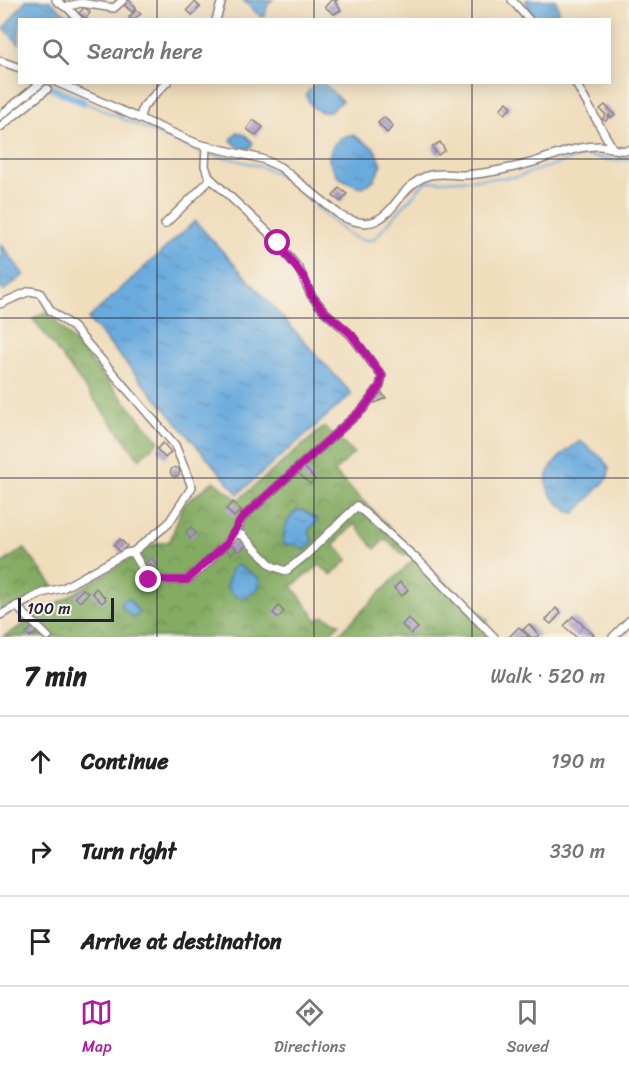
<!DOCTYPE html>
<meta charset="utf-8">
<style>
:root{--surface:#fff;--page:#f6f6f6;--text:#222;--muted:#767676;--line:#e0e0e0;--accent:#b5179e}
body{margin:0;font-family:Sriracha,sans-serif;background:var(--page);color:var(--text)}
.scale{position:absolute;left:18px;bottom:15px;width:96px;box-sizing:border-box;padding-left:6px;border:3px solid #22223b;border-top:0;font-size:16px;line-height:21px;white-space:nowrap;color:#22223b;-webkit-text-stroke:4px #f7f3e8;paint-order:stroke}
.stop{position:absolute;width:18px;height:18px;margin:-14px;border:4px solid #b5179e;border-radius:50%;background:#fff}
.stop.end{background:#b5179e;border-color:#fff;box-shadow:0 2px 6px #0008}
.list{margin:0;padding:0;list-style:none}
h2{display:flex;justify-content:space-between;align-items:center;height:78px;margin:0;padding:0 24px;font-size:26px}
h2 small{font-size:20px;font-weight:400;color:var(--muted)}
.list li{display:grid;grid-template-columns:39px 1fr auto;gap:18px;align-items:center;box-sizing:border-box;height:90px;padding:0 24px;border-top:2px solid var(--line)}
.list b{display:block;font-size:22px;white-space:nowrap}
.list em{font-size:20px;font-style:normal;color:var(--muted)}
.icon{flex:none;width:33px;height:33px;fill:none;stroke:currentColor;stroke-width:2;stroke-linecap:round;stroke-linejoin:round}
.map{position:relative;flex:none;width:629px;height:637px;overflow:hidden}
.search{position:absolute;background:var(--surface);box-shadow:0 3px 15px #0003;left:18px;right:18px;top:18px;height:66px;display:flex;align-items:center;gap:15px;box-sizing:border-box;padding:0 21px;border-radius:0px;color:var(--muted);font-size:22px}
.sheet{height:348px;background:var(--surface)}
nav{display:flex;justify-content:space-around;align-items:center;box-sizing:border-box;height:84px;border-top:2px solid var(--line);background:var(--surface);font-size:16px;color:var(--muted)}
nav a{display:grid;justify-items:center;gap:3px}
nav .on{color:var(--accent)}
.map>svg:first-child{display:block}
.forest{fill:url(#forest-crowns);stroke:#52664e;stroke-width:1.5}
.water{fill:url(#water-ripples);stroke:#46668c;stroke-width:1.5}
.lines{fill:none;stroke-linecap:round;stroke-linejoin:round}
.stream{stroke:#6aabde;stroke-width:2}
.canal{stroke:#6aabde;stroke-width:7}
.building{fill:url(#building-cross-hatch)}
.street-casing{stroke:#89807c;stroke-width:10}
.street{stroke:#fff;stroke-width:7}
.route{stroke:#b5179e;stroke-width:8}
.grid{fill:none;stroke:#22223b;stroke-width:1.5;stroke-opacity:0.55}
</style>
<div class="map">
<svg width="629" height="637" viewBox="0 0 629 637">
<defs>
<pattern id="forest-crowns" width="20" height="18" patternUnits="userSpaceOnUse" patternTransform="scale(1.5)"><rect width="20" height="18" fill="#83ab62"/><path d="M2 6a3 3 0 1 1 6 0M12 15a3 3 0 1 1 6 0" fill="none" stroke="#6b8b52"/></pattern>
<pattern id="water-ripples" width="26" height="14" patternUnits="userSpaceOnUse" patternTransform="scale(1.5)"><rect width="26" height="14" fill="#6aabde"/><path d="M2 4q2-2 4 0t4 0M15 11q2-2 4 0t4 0" fill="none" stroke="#578bb5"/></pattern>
<pattern id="building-cross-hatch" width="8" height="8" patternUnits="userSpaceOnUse" patternTransform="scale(1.5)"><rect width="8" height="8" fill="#ac9fd0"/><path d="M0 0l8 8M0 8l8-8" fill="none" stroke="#8c81aa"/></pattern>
</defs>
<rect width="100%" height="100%" fill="#f7f3e8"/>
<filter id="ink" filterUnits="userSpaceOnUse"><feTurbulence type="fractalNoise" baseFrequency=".0167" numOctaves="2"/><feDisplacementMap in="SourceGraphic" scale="12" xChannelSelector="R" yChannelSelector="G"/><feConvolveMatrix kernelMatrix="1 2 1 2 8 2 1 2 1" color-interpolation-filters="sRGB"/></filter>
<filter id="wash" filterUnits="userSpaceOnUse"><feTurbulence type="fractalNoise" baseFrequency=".008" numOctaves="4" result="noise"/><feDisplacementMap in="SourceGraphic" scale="24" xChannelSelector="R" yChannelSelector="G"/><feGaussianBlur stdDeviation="1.35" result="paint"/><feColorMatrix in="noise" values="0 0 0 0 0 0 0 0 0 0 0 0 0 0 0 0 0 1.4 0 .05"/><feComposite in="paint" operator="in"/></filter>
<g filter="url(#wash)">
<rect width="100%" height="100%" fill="#f0ddbc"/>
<!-- forest -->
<g class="forest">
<path d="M47,311L159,441L139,459L33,319Z"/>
<path d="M324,427L354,453L334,472L412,550L405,556L385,539L375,549L355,524L334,544L348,560L331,575L320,565L292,586L317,620L323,616L340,624L327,637H3L152,545L170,541L183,505L214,481L238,500Z"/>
<path d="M24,548L54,587L0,616V565Z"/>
<path d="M415,558L416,567L431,569L488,620L486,628L491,632L486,637H336Z"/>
</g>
<!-- water -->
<g class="water">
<path d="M26,0H49L72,19L20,20L19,44L4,28Z"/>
<path d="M243,0H273L268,3L265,16L261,17Z"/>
<path d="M526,0H556L559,11L551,19H535L529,13Z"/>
<path d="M318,82L323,83L342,101L330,112C317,114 309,106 306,94Z"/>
<path d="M237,132L245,135L253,143L251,147C243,151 237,147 231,140Z"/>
<path d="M353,135L374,148L382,164L374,180L361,188L338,177L329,160C330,146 338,135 353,135Z"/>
<path d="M195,221L352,394L238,494L88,319Z"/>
<path d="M1,244L24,275L3,291L0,286Z"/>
<path d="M580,441L602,458L609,468L608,478L575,513L569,512C529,483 548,464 580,441Z"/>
<path d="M302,510L318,520L308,531L313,541L305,550L295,544L284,545C282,530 287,521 296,511Z"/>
<path d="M238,565L260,579L258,589L245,598L236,597L226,586L232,569Z"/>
<path d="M128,598L139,612L134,618L122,608L121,602Z"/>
</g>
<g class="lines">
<!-- stream -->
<g class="stream">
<path d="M81,101L202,153"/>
<path d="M209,154C255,165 275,164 309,201"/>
<path d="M313,205C330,216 352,247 374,239L425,182L516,177L585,155L611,160L629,159"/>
</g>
<!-- canal -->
<g class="canal">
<path d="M42,89L47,86L83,102"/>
<path d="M0,122L12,113"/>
</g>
</g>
<g id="blocks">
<!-- building -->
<g class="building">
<path d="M129,0L136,7L132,12L124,5Z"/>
<path d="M331,0H337L335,2L341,10L334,14L325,7Z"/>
<path d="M195,2L200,7L192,15L187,10Z"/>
<path d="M85,7L90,13L85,19L79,13Z"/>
<path d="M136,10L141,14L132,20L129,17Z"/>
<path d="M507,102L512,107L505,114L500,109Z"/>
<path d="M605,105L615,115L611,118L609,115L606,121L602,119L606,115L600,109Z"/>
<path d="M384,117L393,126L387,133L378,123Z"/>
<path d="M253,120L263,127L256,136L247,129Z"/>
<path d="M440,142L445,150L438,155L432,147Z"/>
<path d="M339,188L347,194L341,202L333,196Z"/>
<path d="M380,391L386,398L375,403L372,399Z"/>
<path d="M163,443L171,452L165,458L157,449Z"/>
<path d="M303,466L315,479L310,484L297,472Z"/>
<circle cx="175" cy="472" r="4.5"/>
<path d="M233,502L241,510L234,517L226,509Z"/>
<path d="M191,527L196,533L190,539L186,531Z"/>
<path d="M238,535L247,545L239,552L230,543Z"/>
<path d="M120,539L127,546L120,552L114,545Z"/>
<path d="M229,543L236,550L231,555L225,548Z"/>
<path d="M151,558L157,564L149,571L147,569L152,564L148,566L145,564Z"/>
<path d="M400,582L408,590L402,596L394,588Z"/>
<path d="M96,588L106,599L102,603L92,593Z"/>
<path d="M83,589L88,593L80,602L75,597Z"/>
<path d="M279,606L284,612L278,618L273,613Z"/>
<path d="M556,608L561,613L551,624L546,620Z"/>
<path d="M573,616L594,635L592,637H576L564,626Z"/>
<path d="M408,618L418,628L411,634L402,625Z"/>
<path d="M529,624L539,635L537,637H531L523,630Z"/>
<path d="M33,627L38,632L30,637L26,633Z"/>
<path d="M519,627L529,637H509Z"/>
</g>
</g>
</g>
<g filter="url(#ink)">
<use href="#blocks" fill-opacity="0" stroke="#89807c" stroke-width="1.5"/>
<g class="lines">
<!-- street casing -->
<g class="street-casing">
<g id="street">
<path d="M56,0L65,7L81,3L114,8L123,0"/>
<path d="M512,0L529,20"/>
<path d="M67,7L79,20"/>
<path d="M216,20L222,0"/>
<path d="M0,61L20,68"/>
<path d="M56,82L198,144L262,159L280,167L341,216C392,241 391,189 427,176C439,172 452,175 464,175C485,174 519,167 540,160C558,154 579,146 598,146C608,145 618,153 629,150"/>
<path d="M575,82L613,149"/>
<path d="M0,116L42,82"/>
<path d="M140,117L143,107L167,82"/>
<path d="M0,127L47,89"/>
<path d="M206,147L205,166L209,177L270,234L299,269L311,295L325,312L351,335L382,376L380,386L363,409L243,517L235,534"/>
<path d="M165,224L211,179"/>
<path d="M0,304L30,291L40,293L51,311L73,327L175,445L192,487L168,524L133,552"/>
<path d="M16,606L48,637"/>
<path d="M0,615L42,593L63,588L126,553L133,552L149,580H187L203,567L235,534L242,535L272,566L286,571L306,555L357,506L419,561L494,637"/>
<path d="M613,637L629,621"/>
</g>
</g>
<!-- street -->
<use href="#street" class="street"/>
</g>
</g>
<g class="lines" filter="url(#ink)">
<!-- route -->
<path class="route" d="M149,580H187L226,544L243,517L363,409L380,386L382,376L351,334L325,312L311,295L305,279L278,243"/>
</g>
<!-- grid -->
<path class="grid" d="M157,0V20M314,0V20M472,0V20M157,82V637M314,82V637M472,82V637M0,159H629M0,318H629M0,478H629"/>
</svg>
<div class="scale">100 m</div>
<div class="stop" style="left:278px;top:243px"></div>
<div class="stop end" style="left:149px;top:580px"></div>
<div class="search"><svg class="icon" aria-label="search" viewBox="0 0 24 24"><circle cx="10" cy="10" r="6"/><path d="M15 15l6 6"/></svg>Search here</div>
</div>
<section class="sheet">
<h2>7 min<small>Walk · 520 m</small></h2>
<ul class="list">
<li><svg class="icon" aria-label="ahead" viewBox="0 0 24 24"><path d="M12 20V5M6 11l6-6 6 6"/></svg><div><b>Continue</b></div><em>190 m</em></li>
<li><svg class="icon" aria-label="right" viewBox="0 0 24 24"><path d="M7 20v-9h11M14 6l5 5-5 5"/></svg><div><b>Turn right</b></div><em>330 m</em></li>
<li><svg class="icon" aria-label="arrive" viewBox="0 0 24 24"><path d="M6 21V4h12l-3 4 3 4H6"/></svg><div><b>Arrive at destination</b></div></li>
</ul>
</section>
<nav>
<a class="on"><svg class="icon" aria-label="map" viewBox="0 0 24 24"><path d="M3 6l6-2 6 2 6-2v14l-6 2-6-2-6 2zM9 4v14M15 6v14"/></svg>Map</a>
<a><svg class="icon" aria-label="directions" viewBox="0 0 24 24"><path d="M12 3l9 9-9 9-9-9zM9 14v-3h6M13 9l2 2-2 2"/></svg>Directions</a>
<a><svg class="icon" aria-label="saved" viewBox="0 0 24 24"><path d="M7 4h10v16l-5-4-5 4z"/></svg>Saved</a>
</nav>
